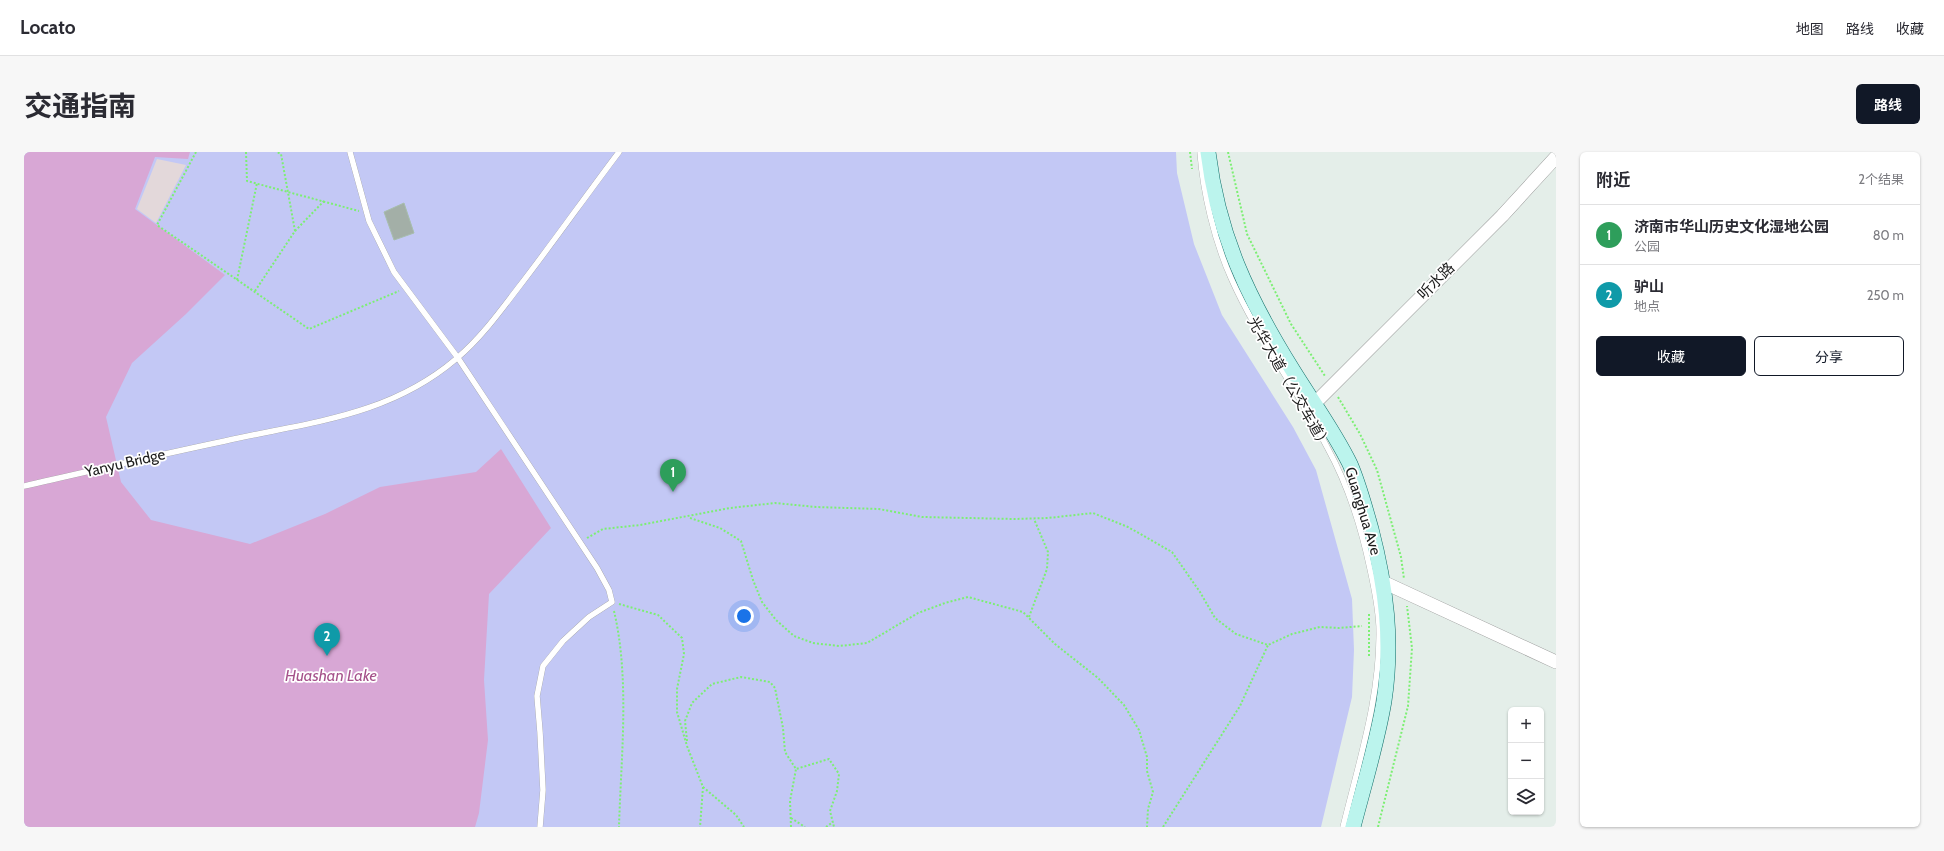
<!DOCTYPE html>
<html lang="zh">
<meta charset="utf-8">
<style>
:root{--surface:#fff;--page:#f7f7f7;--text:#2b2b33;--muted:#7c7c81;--line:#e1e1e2;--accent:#111827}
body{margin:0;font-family:Cabin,"Noto Sans SC",sans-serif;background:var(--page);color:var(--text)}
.controls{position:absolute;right:12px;bottom:12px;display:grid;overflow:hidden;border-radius:6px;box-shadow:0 1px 3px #0004}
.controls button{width:36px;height:36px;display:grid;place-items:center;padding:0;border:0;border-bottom:1px solid var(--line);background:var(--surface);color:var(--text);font:20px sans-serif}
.you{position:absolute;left:720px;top:464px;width:14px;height:14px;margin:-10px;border:3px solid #fff;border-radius:50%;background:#1a73e8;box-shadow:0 0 0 6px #1a73e833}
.badge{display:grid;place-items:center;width:26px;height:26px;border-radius:50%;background:var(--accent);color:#fff;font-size:13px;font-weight:700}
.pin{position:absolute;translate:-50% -33px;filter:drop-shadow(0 1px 2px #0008)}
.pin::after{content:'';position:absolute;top:21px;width:14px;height:12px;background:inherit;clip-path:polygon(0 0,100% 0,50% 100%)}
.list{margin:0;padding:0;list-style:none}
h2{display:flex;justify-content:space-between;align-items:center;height:52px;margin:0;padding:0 16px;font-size:17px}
h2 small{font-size:13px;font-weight:400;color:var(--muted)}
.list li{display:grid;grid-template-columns:26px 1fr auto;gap:12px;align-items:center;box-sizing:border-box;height:60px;padding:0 16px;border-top:1px solid var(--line)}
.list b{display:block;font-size:15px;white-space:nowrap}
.list p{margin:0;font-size:13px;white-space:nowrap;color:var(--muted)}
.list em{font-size:13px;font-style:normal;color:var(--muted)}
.actions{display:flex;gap:8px;padding:12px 16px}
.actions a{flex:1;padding:9px 0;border:1px solid var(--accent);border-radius:6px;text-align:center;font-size:14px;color:var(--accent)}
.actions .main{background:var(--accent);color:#fff}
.icon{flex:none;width:22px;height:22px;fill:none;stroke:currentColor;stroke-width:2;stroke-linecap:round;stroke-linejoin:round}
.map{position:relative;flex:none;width:1532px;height:675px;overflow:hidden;border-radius:6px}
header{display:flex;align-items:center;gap:24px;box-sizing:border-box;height:56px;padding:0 20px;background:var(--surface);border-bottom:1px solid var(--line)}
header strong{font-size:19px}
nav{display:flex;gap:22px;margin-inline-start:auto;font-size:14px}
.intro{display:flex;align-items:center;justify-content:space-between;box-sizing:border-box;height:96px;padding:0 24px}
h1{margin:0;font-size:28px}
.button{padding:10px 18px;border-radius:6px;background:var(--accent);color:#fff;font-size:14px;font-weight:700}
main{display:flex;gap:24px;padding:0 24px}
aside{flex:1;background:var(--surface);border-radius:6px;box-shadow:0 1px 3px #0004}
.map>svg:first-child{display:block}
.park{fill:#c3c8f5}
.plaza{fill:#e3d8da}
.water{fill:#d8a7d5}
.building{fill:#a3afa7;stroke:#a7bead}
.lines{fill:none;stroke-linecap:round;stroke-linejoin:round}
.service-casing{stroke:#9a9a9a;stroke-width:6}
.tertiary-casing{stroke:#9a9a9a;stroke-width:14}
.secondary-casing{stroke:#0d6b66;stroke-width:16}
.path{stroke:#7cef73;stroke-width:2;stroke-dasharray:2 2;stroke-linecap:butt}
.service{stroke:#fff;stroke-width:5.5}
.tertiary{stroke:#fff;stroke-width:13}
.secondary{stroke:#bbf4ed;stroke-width:15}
.labels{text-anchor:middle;stroke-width:3.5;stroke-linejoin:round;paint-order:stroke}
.street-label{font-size:15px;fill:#1d1d1d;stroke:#fff}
.water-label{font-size:16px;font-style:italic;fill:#a5518a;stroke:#fff}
</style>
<header>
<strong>Locato</strong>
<nav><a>地图</a><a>路线</a><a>收藏</a></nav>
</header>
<div class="intro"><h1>交通指南</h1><a class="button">路线</a></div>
<main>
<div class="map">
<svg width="1532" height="675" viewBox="0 0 1532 675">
<rect width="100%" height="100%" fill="#e4eee9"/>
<!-- park -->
<path class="park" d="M0,0H1152L1153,21L1170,92L1198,163L1269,275L1292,318L1328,447L1330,498L1328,545L1297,675H0Z"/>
<!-- plaza -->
<path class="plaza" d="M133,7L162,13L132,71L113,57Z"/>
<!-- water -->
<path class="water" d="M0,0H166L164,7L131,5L111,57L201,123L162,162L108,211L82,265L97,330L127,368L226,392L301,362L356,335L452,320L477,297L527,376L465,442L460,528L464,588L455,661L451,675H0Z"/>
<!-- building -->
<path class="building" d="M380,51L390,81L370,88L360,60Z"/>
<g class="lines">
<!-- service casing -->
<g class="service-casing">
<g id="service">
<path d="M326,0L345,69L370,120L434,206L573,416L585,438L588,450L565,465L539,489L519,514L513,544L516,580L519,638L516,675"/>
<path d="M1176,0C1179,40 1190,88 1207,126C1233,185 1273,237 1303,295C1324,333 1337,374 1346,417C1350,435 1354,454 1355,474C1357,543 1335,609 1319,675"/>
<path d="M0,334C67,319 134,303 201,289C284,270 364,265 432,207C456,187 475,161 494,136C528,92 561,45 595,0"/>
</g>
</g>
<!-- tertiary casing -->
<g class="tertiary-casing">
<g id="tertiary">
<path d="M1290,252L1478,64L1532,5"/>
<path d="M1359,430L1532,510"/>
</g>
</g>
<!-- secondary casing -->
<g class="secondary-casing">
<path id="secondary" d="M1184,0C1194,83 1224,146 1268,217C1287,248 1310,279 1326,312C1335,333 1341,356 1347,377C1362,435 1369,489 1360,549C1353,591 1340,633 1329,675"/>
</g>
<!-- path -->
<g class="path">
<path d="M172,0L133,73L285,177L375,139"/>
<path d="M222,0L223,29L335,59"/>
<path d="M1166,0L1168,17"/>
<path d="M1204,0L1223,82L1267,172L1301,224"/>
<path d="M271,79L300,49"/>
<path d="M213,128L233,31"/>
<path d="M231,139L271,79L257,2L253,0"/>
<path d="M1314,245L1336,282L1353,318L1377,405L1380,427"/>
<path d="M666,366L696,376L717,389L729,428L738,450L752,468L770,484L789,491L815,494L843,491L894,461L921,451L944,445L999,460L1031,492L1074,526L1100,553L1115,578L1123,605V619L1129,640L1124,657L1123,675"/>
<path d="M563,386L579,377L616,373L706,356L751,351L792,355L855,357L898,365L990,367L1024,366L1069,361L1104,375L1148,400L1176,440L1191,466L1212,482L1244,493L1268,482L1296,475L1315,476L1338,474"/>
<path d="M595,452L634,463L658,486L660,502L653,537V560L663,594L679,635L676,675"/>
<path d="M590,459C606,527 597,605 595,675"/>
<path d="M1345,462V504"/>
<path d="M1005,465L1023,417L1024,400L1010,367"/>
<path d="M663,589L661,569L668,551L688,532L717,525L746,530L751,536L759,576L761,600L772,617L805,607L815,622L813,639L806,659L810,675"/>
<path d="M679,635L712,663L720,675"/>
<path d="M767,666L781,675"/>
<path d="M767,675L766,649L772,617"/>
<path d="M802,675L809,670"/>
<path d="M1139,675L1216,554L1244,493"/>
<path d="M1354,675L1384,554L1388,496L1383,454"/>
</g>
<!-- service -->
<use href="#service" class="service"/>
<!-- tertiary -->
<use href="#tertiary" class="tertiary"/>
<!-- secondary -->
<use href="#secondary" class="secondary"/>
</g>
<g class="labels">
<!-- street labels -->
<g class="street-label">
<text transform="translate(1412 129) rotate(-45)" y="5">听水路</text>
<text transform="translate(1265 231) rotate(60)" y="5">光华大道（公交车道）</text>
<text transform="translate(101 311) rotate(-13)" y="5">Yanyu Bridge</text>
<text transform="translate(1339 359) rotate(73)" y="5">Guanghua Ave</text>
</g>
<!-- water labels -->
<g class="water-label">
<text x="307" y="529">Huashan Lake</text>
</g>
</g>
</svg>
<div class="controls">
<button>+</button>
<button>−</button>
<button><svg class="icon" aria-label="layers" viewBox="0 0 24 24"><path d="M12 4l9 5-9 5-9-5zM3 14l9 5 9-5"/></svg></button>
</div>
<div class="you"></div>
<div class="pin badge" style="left:649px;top:340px;background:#2e9e5b">1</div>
<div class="pin badge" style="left:303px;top:504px;background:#0f9aa8">2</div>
</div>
<aside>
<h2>附近<small>2个结果</small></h2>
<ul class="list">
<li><span class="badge" style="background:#2e9e5b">1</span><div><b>济南市华山历史文化湿地公园</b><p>公园</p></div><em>80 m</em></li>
<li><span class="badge" style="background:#0f9aa8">2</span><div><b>驴山</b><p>地点</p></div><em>250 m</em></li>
</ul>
<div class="actions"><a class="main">收藏</a><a>分享</a></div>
</aside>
</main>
